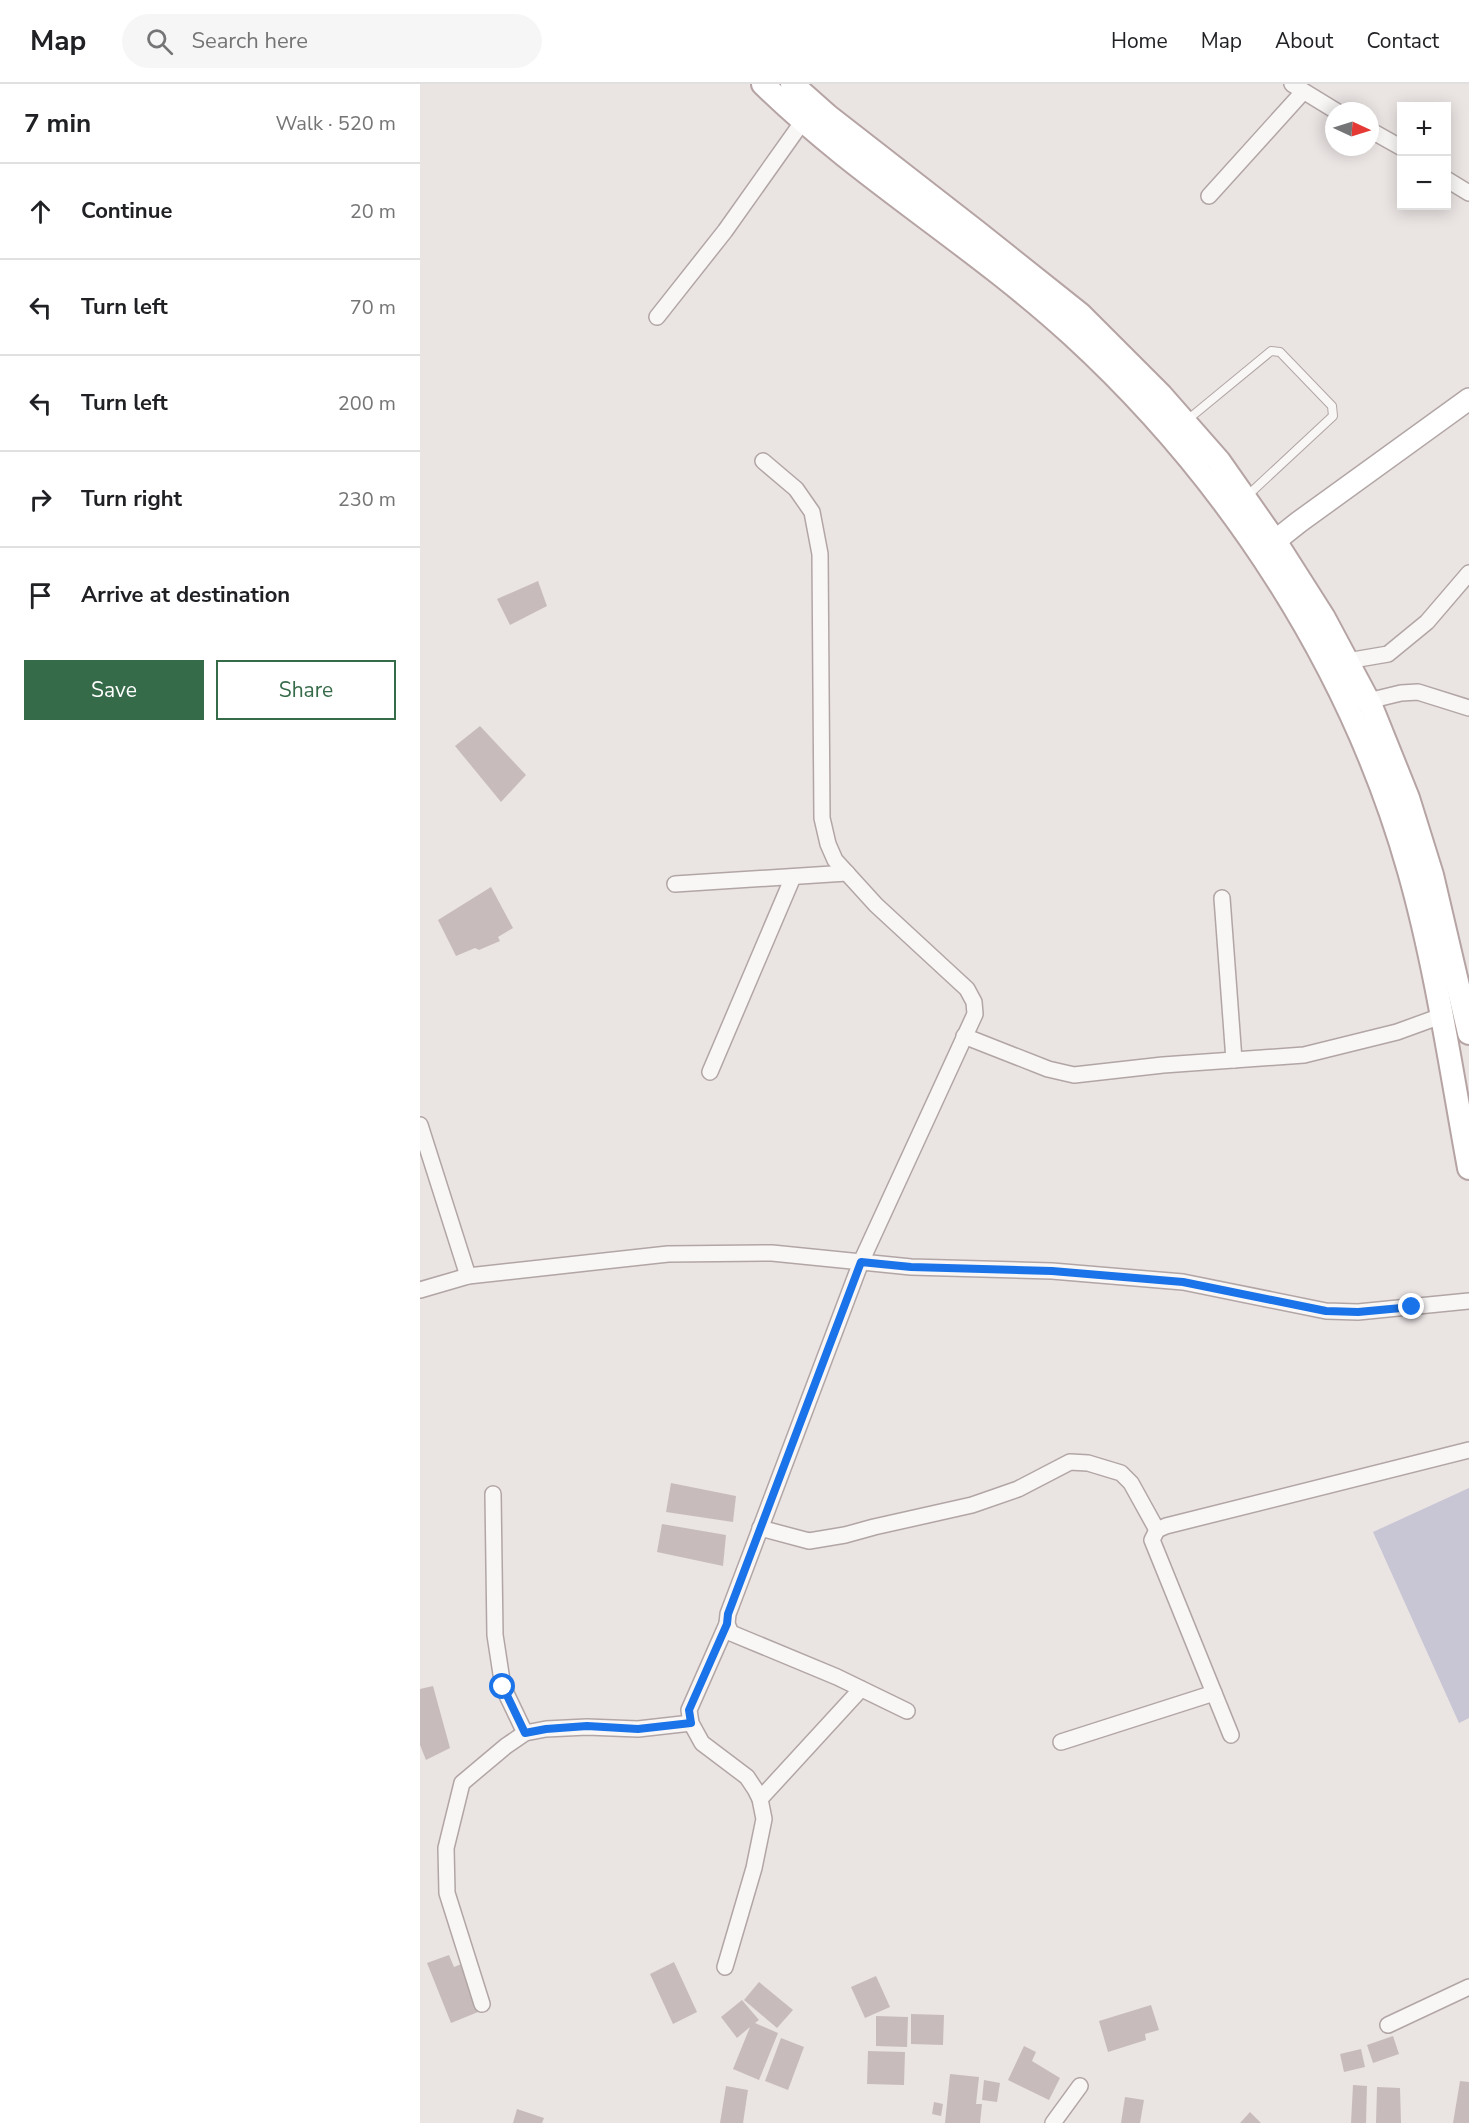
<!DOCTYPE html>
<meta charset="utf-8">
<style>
:root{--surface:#fff;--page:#f6f6f6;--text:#202124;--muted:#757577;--line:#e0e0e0;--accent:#366b49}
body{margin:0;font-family:"Nunito Sans",sans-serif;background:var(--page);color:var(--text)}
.controls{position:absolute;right:18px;top:18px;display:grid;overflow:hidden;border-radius:0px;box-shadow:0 3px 15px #0003}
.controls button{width:54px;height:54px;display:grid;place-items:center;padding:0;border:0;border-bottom:2px solid var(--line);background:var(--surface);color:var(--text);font:30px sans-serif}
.compass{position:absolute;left:905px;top:18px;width:54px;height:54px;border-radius:50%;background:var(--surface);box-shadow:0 3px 15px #0003;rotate:94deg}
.stop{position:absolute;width:18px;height:18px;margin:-14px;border:4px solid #1a73e8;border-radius:50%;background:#fff}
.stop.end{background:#1a73e8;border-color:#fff;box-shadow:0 2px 6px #0008}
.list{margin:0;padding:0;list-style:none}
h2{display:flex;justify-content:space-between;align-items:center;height:78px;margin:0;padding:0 24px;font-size:26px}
h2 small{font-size:20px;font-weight:400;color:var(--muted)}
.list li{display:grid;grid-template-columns:39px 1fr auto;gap:18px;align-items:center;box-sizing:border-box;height:96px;padding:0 24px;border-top:2px solid var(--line)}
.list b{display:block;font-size:22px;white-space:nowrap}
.list em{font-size:20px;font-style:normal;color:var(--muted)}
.actions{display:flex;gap:12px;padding:18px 24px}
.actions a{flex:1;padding:14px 0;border:2px solid var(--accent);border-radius:0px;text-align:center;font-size:21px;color:var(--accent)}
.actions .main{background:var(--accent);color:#fff}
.icon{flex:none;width:33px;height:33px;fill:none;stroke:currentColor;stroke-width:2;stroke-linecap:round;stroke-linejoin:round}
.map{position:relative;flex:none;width:1049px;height:2039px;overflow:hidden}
header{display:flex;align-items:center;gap:36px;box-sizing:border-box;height:84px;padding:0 30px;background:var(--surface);border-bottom:2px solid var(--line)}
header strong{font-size:28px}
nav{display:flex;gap:33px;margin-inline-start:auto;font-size:21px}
.search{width:420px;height:54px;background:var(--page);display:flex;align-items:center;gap:15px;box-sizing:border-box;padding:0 21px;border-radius:33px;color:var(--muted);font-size:22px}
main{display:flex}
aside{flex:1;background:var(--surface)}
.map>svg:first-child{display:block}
.green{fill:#c8c5d4}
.building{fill:#c7bcbb}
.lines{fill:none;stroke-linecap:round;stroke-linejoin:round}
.lane-casing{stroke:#b1a6a5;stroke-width:10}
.street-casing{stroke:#b1a6a5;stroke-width:18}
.secondary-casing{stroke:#b1a6a5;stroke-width:24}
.primary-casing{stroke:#b5a4a3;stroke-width:26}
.lane{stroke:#f9f6f6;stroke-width:8}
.street{stroke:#f9f6f6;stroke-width:15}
.secondary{stroke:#fff;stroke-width:21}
.primary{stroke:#fff;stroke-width:22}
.route{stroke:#1a73e8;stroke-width:8}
</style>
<header>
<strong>Map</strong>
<div class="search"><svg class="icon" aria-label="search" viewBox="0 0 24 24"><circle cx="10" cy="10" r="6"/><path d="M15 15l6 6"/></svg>Search here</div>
<nav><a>Home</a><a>Map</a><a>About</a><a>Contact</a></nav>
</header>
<main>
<aside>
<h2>7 min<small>Walk · 520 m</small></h2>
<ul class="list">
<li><svg class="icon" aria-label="ahead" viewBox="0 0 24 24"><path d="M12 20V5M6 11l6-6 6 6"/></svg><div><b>Continue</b></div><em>20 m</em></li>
<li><svg class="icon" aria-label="left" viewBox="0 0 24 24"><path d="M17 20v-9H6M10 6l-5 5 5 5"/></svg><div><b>Turn left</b></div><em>70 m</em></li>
<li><svg class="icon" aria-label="left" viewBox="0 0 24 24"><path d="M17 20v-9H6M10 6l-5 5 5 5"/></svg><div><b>Turn left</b></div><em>200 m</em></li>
<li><svg class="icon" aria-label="right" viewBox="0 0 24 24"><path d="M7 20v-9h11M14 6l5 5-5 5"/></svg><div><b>Turn right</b></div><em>230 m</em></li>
<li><svg class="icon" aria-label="arrive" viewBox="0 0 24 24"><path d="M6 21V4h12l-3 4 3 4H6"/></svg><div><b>Arrive at destination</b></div></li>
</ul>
<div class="actions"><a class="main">Save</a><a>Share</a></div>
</aside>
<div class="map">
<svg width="1049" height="2039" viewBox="0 0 1049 2039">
<rect width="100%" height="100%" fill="#eae4e3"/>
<!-- green -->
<path class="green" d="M1049,1404V1634L1039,1639L953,1448Z"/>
<!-- building -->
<g class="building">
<path d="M118,497L127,522L90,541L77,515Z"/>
<path d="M60,642L106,691L81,718L35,662Z"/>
<path d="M71,803L93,844L78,853L80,857L59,866L55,864L36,872L18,836Z"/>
<path d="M251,1399L316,1412L313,1438L246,1428Z"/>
<path d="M242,1440L306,1451L303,1482L237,1468Z"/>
<path d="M13,1602L30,1664L6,1676L0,1661V1605Z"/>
<path d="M29,1871L34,1883L46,1878L68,1924L31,1939L7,1879Z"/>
<path d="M254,1878L277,1928L253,1940L230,1890Z"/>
<path d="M456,1892L470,1923L445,1934L431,1903Z"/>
<path d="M339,1898L373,1926L357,1944L324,1916Z"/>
<path d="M322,1916L339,1936L335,1939L358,1949L339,1996L313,1985L330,1943L317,1954L301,1933Z"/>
<path d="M731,1921L739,1946L725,1950L726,1956L688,1968L679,1937Z"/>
<path d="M491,1930L524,1931L523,1961L491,1960Z"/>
<path d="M456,1932L488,1933L487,1963L456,1962Z"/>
<path d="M973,1952L979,1970L953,1979L947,1961Z"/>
<path d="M361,1954L384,1963L368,2006L345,1997Z"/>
<path d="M604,1962L616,1968L612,1977L640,1994L629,2016L588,1996Z"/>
<path d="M941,1965L945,1983L924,1988L920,1970Z"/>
<path d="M448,1967L485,1968L484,2001L447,2000Z"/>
<path d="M530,1990L559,1993L556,2020H562L560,2039H525Z"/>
<path d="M564,1996L580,1999L577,2018L562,2016Z"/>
<path d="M1040,1997L1049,1998V2039H1033Z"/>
<path d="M933,2001L947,2002L946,2039H931Z"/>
<path d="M306,2002L328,2006L323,2039H300Z"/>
<path d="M957,2003L980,2004L981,2039H956Z"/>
<path d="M705,2013L724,2016L720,2039H701Z"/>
<path d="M514,2018L523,2020L521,2032L512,2030Z"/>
<path d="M97,2025L124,2034L122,2039H93Z"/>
<path d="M830,2028L841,2039H820Z"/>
</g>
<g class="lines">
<!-- lane casing -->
<g class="lane-casing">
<path id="lane" d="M766,337L851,267L860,268L912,322L913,332L826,413"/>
</g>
<!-- street casing -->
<g class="street-casing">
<g id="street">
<path d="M872,0L916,27"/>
<path d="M950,46L982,64"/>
<path d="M1026,95L1049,109"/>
<path d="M789,112L883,8"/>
<path d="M237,233L305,147L383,37"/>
<path d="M343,377L376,405L392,428L400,470L402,734L408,760L415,776L456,821L547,905L554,918L555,930L441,1178L308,1530L307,1540L311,1549L417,1593L487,1627"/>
<path d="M927,577L968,570L1007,538L1049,489"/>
<path d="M948,617L981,609L998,608L1049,624"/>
<path d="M255,800L427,789"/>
<path d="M802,814L814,976"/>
<path d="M544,952L628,985L654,991L743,981L884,971L977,948L1021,932"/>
<path d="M290,988L373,793"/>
<path d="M0,1041L48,1192"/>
<path d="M0,1206L48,1192L248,1170L352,1169L491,1183L632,1187L763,1198L906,1227L938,1228L1049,1217"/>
<path d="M73,1410L75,1551L83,1603L105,1649"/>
<path d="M340,1444L389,1457L425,1451L454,1443L552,1421L598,1405L650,1378L668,1379L701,1389L711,1399L737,1446"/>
<path d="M811,1651L732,1456L737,1446L746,1442L1049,1366"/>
<path d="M641,1658L794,1609"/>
<path d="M340,1715L441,1605"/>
<path d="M305,1883L334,1784L344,1735L340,1715L335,1705L327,1693L282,1659L271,1639L269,1626L307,1540"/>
<path d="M62,1920L27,1809L26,1764L42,1699L86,1662L105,1649L126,1645L167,1643L218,1645L271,1639"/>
<path d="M968,1941L1049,1903"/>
<path d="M633,2039L660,2002"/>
</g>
</g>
<!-- secondary casing -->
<g class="secondary-casing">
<path id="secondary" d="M855,457L879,438L1049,315"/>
</g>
<!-- primary casing -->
<g class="primary-casing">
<g id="primary">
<path d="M343,0C438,93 554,161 652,251C808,394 931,582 989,787C1016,882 1031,986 1049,1084"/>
<path d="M372,0L408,32L557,148L660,230L741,311L799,377L855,457L904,534L951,622L988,714L1012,791L1049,949"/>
</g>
</g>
<!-- lane -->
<use href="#lane" class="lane"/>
<!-- street -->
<use href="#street" class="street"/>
<!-- secondary -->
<use href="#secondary" class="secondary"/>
<!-- primary -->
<use href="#primary" class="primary"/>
</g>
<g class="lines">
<!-- route -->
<path class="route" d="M83,1603L105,1649L126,1645L167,1642L218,1645L271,1639L269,1626L307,1540L308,1530L441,1178L491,1183L632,1187L763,1198L906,1227L938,1228L992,1223"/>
</g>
</svg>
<div class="controls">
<button>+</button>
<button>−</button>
</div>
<svg class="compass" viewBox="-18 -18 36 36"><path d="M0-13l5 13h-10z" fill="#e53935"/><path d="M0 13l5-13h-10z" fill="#757577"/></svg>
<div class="stop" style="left:83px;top:1603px"></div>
<div class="stop end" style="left:992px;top:1223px"></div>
</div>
</main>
